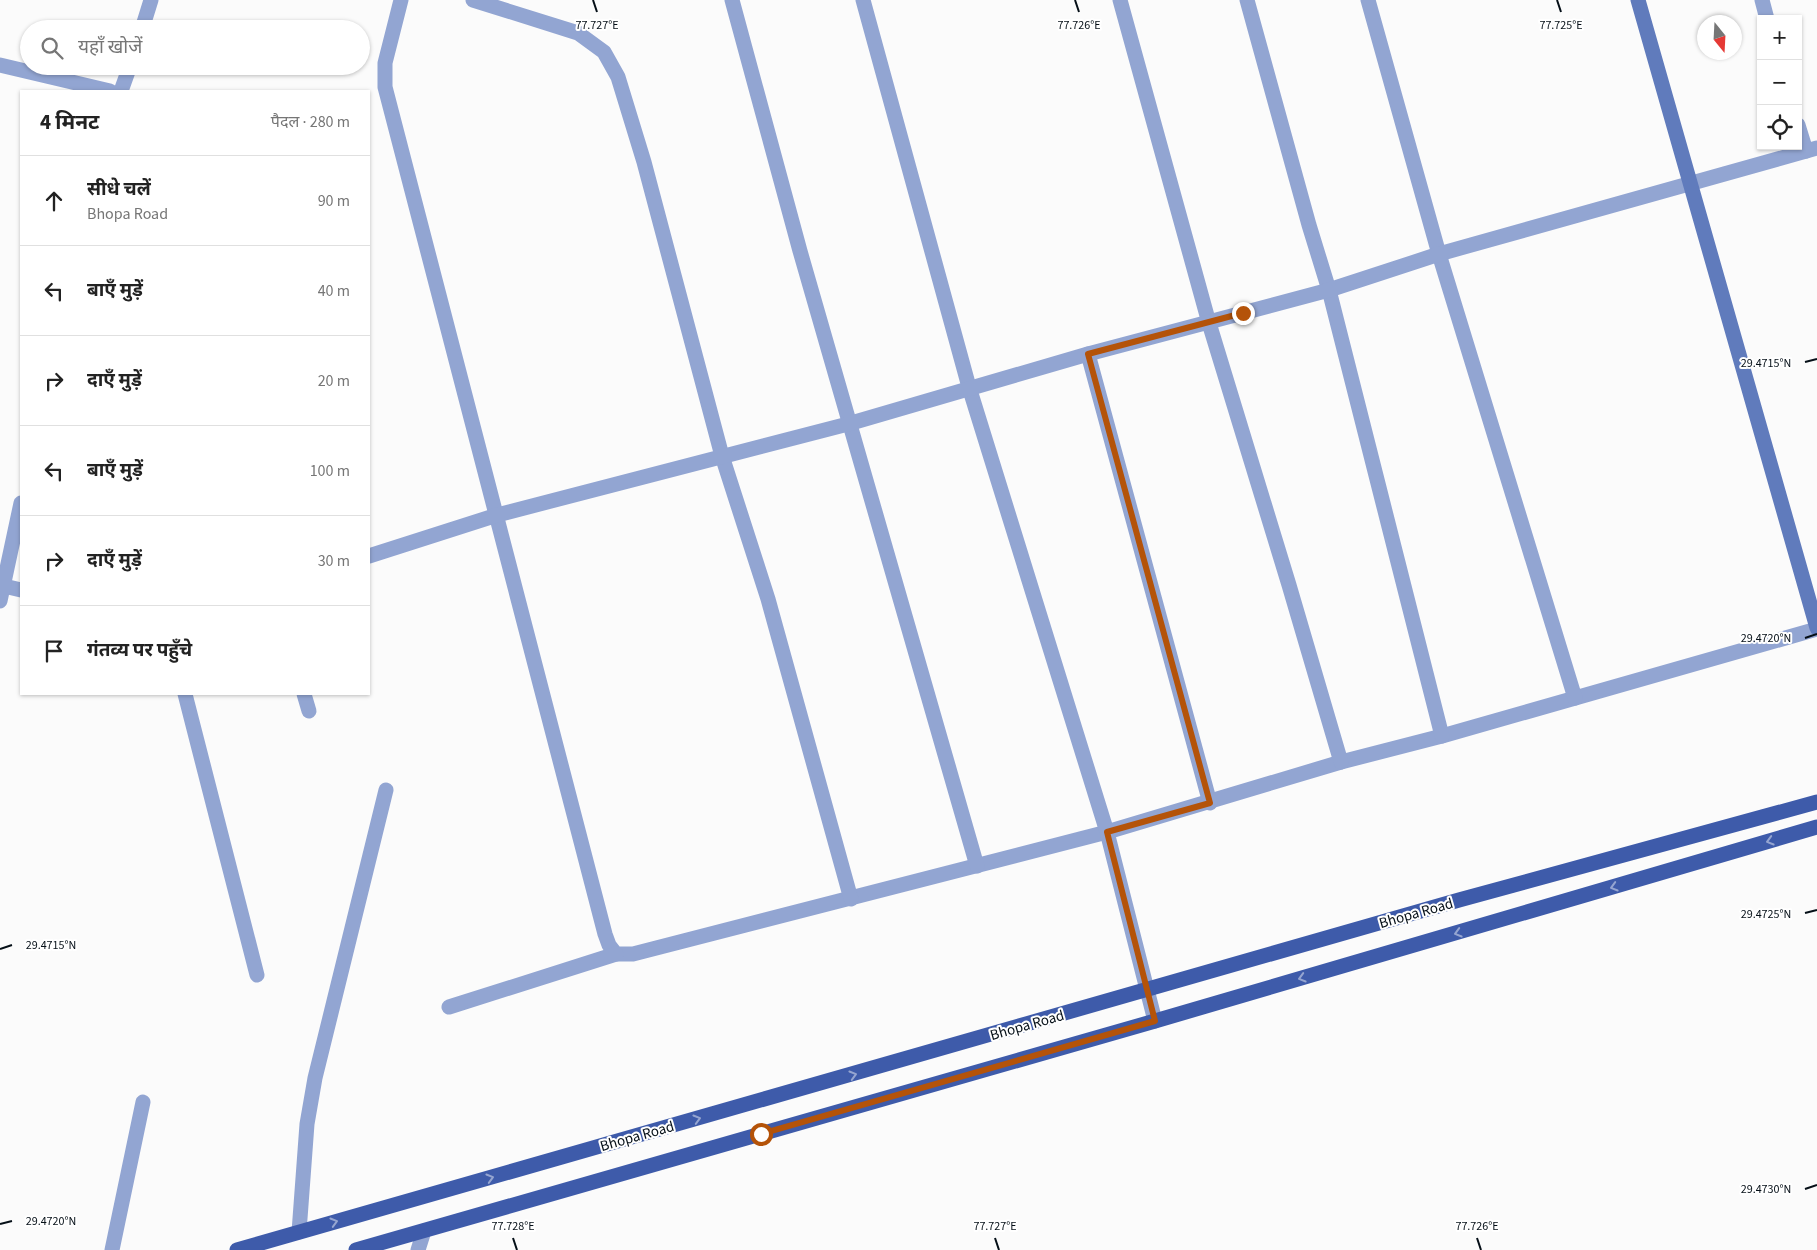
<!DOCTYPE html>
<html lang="hi">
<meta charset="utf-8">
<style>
:root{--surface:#fff;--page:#f2f2f2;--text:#222;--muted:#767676;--line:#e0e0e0}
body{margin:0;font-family:"Source Sans 3","Noto Sans Devanagari",sans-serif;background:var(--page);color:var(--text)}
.controls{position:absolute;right:15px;top:15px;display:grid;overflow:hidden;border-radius:0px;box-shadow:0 1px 4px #0004}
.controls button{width:45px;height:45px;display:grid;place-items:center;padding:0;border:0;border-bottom:1px solid var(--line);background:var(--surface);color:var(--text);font:25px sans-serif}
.compass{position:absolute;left:1697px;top:15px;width:45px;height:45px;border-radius:50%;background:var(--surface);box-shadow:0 1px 4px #0004;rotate:162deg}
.stop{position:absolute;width:15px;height:15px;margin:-11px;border:4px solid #b45309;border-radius:50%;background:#fff}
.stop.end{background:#b45309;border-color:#fff;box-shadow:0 1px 5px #0008}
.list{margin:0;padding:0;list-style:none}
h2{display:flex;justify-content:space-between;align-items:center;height:65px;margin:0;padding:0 20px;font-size:21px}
h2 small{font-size:16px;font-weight:400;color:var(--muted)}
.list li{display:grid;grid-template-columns:32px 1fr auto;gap:15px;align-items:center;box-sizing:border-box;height:90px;padding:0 20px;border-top:1px solid var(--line)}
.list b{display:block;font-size:19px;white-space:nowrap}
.list p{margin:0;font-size:16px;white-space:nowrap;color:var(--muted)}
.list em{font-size:16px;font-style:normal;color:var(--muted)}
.icon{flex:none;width:28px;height:28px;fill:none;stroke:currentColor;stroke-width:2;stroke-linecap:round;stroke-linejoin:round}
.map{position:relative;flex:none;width:1817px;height:1250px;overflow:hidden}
.search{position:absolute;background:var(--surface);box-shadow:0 1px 4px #0004;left:20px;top:20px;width:350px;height:55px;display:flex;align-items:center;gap:12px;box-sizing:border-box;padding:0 18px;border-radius:28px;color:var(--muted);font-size:19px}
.panel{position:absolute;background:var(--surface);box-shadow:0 1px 4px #0004;left:20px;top:90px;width:350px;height:605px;border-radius:0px}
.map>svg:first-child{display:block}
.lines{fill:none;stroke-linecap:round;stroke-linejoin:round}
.lane{stroke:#92a5d2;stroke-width:15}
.street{stroke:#92a5d2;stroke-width:15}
.secondary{stroke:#607bbc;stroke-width:15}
.primary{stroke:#3e5baa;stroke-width:15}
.oneway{stroke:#95a5d0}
.route{stroke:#b45309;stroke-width:6}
.ticks{fill:none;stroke:#050f17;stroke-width:2}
.labels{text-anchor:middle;stroke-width:4;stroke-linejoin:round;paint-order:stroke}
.street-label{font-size:15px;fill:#050f17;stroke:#fff}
.ticks-label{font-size:12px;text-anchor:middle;fill:#050f17;stroke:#fff;stroke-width:4;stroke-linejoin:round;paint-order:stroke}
</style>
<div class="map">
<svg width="1817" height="1250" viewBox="0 0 1817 1250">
<rect width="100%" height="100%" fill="#fbfbfb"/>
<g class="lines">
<!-- lane -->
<g class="lane">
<path d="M112,1250L143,1102"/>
<path d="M418,1250L424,1231"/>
</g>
<!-- street -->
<g class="street">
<path d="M401,0L385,63V87L605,934L609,945L616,954H633L1107,832L1341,762L1442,736L1817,629"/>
<path d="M473,0L578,33L604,52L618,77L644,162L722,456L768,599L851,899"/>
<path d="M732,0L800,251L977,866"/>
<path d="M863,0L969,387L1107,832L1155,1021"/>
<path d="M1120,0L1209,323L1289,585L1341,762"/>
<path d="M1247,0L1309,225L1329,290L1442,736"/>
<path d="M1368,0L1439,254L1575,698"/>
<path d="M1762,0L1767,19"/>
<path d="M142,29L151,0"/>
<path d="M0,65L110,91"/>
<path d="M121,91L130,66"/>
<path d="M1798,125L1806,151"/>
<path d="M1088,354L1210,803"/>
<path d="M369,556L497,515L848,424L1088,354L1329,290L1439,254L1817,148"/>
<path d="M0,585L21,590"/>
<path d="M0,601L21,503"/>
<path d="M185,694L257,975"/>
<path d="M304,694L309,711"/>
<path d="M449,1007L616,954"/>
<path d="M299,1232L307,1124L315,1078L386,790"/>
</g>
<!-- secondary -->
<path class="secondary" d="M1638,0L1817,628"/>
<!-- primary -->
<g class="primary">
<path d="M237,1250L1459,900L1817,802"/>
<path d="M356,1250L1155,1021L1817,827"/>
</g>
</g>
<!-- one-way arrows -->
<defs><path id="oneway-chevron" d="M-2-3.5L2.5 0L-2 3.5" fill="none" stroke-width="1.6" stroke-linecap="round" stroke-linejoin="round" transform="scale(1.25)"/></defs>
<g class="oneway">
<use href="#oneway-chevron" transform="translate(1770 841) rotate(164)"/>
<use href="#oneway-chevron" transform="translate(1614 887) rotate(164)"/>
<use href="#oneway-chevron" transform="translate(1458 933) rotate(164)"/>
<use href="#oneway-chevron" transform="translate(1302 978) rotate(164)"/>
<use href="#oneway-chevron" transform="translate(853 1075) rotate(-16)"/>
<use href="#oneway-chevron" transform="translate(697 1119) rotate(-16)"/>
<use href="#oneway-chevron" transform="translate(490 1178) rotate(-16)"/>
<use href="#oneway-chevron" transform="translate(334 1222) rotate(-16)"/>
</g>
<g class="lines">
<!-- route -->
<path class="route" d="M761,1134L1155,1021L1107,832L1210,803L1088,354L1243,313"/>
</g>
<!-- ticks -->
<path class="ticks" d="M593,0L597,12M1075,0L1079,12M1557,0L1561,12M1805,362L1817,359M1805,638L1817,634M1805,913L1817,910M0,949L12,945M1805,1189L1817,1185M0,1224L12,1221M513,1238L517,1250M995,1238L999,1250M1477,1238L1481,1250"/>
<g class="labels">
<!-- street labels -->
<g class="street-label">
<text transform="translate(1416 913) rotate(-16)" y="5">Bhopa Road</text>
<text transform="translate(1027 1025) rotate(-16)" y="5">Bhopa Road</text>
<text transform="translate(637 1136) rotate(-16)" y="5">Bhopa Road</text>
</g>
</g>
<g class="ticks-label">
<text x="597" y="29">77.727°E</text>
<text x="1079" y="29">77.726°E</text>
<text x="1561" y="29">77.725°E</text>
<text x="1766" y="367">29.4715°N</text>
<text x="1766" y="642">29.4720°N</text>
<text x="1766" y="918">29.4725°N</text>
<text x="51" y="949">29.4715°N</text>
<text x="1766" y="1193">29.4730°N</text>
<text x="51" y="1225">29.4720°N</text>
<text x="513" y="1230">77.728°E</text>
<text x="995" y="1230">77.727°E</text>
<text x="1477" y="1230">77.726°E</text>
</g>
</svg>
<div class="controls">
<button>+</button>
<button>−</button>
<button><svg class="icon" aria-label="locate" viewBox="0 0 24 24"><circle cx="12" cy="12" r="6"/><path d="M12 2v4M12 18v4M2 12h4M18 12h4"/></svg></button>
</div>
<svg class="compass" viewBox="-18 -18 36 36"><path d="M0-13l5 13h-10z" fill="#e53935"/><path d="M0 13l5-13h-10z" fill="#767676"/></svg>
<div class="stop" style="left:761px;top:1134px"></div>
<div class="stop end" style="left:1243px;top:313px"></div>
<div class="search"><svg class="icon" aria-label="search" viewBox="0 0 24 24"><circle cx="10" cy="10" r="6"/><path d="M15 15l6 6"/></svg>यहाँ खोजें</div>
<section class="panel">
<h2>4 मिनट<small>पैदल · 280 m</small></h2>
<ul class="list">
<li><svg class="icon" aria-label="ahead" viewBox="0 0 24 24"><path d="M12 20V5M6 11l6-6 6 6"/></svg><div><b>सीधे चलें</b><p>Bhopa Road</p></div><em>90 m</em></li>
<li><svg class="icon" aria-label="left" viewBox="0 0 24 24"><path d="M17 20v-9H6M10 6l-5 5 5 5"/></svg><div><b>बाएँ मुड़ें</b></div><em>40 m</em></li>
<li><svg class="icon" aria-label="right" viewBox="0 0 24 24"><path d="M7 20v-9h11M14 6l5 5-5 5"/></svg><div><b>दाएँ मुड़ें</b></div><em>20 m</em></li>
<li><svg class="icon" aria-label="left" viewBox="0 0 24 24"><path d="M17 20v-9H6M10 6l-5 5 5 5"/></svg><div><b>बाएँ मुड़ें</b></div><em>100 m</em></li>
<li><svg class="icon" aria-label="right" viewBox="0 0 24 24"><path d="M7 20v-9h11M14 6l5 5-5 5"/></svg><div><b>दाएँ मुड़ें</b></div><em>30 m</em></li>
<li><svg class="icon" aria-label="arrive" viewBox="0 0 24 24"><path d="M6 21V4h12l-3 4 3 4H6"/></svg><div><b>गंतव्य पर पहुँचे</b></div></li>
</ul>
</section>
</div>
